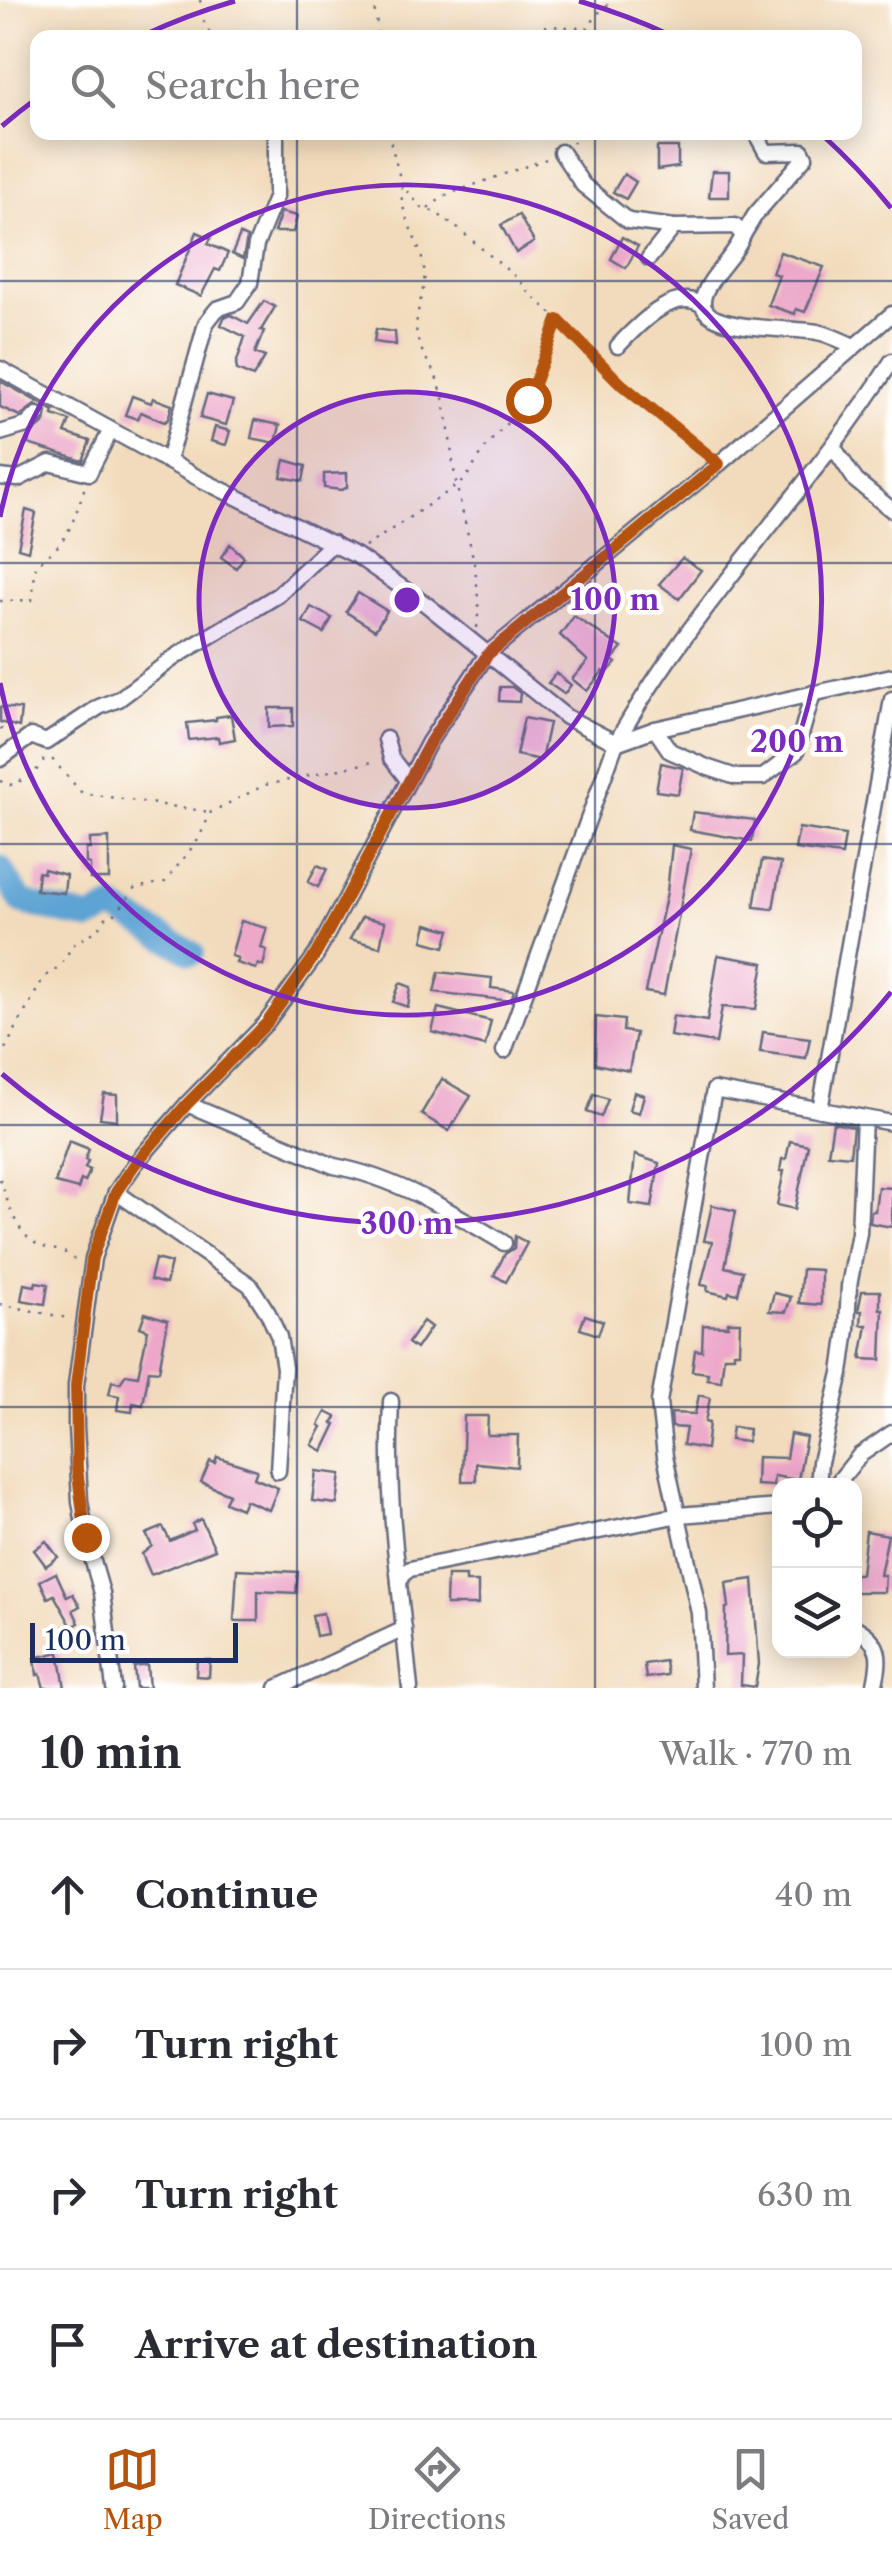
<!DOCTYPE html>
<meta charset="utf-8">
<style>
:root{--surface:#fff;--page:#f7f7f7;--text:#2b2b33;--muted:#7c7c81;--line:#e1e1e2;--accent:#b45309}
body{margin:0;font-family:"Libre Caslon Text",serif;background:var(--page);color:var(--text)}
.controls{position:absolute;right:30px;bottom:30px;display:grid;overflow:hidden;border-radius:20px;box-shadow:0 5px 25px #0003}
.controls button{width:90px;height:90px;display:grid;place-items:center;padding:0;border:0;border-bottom:2px solid var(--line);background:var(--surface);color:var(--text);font:50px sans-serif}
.scale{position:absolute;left:30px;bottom:25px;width:208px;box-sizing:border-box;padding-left:10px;border:5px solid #1b2f5e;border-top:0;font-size:28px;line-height:35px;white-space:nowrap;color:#1b2f5e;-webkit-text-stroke:8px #fff;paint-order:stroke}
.stop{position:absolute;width:30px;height:30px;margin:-22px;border:8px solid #b45309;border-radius:50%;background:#fff}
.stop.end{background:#b45309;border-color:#fff;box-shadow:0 2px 10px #0008}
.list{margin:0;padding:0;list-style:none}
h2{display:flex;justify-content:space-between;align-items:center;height:130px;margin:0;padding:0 40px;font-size:42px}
h2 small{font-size:32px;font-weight:400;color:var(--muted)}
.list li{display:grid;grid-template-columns:65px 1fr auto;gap:30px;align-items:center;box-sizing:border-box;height:150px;padding:0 40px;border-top:2px solid var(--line)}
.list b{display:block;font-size:38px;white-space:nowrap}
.list em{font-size:32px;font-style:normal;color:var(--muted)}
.icon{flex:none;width:55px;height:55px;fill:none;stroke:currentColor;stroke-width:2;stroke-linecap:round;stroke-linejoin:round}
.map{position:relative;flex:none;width:892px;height:1688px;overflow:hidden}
.search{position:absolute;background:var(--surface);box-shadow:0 5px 25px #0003;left:30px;right:30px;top:30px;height:110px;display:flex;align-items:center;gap:25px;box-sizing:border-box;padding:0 35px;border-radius:20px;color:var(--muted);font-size:38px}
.sheet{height:730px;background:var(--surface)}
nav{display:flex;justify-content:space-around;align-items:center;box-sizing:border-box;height:140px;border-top:2px solid var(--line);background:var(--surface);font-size:28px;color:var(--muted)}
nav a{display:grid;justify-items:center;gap:5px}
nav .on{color:var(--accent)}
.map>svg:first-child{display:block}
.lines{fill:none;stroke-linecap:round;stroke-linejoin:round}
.river{stroke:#5da3d3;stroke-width:25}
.building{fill:#eca7c9}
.minor-casing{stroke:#666b7f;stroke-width:19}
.path{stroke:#666b7f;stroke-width:2.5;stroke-dasharray:2.5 8;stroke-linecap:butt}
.minor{stroke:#fff;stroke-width:14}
.route{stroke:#b45309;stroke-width:12}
.grid{fill:none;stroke:#1b2f5e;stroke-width:2.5;stroke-opacity:0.55}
.ring{fill:none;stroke:#7b2cbf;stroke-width:5}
.centre{fill:#7b2cbf;stroke:#fff;stroke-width:5}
.ring-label{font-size:30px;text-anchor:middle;font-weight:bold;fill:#7b2cbf;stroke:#fff;stroke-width:9;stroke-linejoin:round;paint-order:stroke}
</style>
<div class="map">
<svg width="892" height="1688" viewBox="0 0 892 1688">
<rect width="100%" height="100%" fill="#fff"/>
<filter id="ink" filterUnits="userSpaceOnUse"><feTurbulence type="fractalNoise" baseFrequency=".01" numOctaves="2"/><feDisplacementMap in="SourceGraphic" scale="20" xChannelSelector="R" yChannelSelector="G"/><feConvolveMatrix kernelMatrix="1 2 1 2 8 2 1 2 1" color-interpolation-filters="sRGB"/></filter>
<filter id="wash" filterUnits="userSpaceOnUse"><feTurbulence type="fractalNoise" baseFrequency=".0048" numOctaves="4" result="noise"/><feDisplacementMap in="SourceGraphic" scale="40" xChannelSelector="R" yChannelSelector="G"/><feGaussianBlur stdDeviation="2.25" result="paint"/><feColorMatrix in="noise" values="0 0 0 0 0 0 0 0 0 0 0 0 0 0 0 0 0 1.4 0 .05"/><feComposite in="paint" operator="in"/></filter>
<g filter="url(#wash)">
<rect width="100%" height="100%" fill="#f2dbbc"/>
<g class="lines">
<!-- river -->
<path class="river" d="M0,868L22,902L90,919L113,908L192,953"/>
</g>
<g id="blocks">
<!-- building -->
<g class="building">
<path d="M657,147H678V167L657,170Z"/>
<path d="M712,171H729V197H709Z"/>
<path d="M624,174L636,182L626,199L613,192Z"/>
<path d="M281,212L297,216L293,232H274Z"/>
<path d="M519,215L534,242L516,253L501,225Z"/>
<path d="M197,232L211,238L208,244L228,253L220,271L215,269L201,296L175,285Z"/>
<path d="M240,235L247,238L243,259L232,254Z"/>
<path d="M622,237L638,246L626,268L611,259Z"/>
<path d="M780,252L824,267L805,312L796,309L795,314L768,305L779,275L772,273Z"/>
<path d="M264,301L275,307L261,330L264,331L255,353L265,357L253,377L237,370L236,364L245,337L221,325L224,318L231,315L248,324Z"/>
<path d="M376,329L395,332L396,345L374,342Z"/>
<path d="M0,381L54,411L53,415L70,421L65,433L90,441L83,461L28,444L30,435L45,422L47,411L35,405L20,416L0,407Z"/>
<path d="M207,394L233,401L226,425L200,418Z"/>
<path d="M132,396L151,403L153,398L172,405L168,419L164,422L141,412L138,419L125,415Z"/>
<path d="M255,420L280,425L276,443L251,438Z"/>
<path d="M215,427L230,431L226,445L211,441Z"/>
<path d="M285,460L306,466L303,481L281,477Z"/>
<path d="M347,473V487L342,490L324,488V474Z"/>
<path d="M26,510L36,513L28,551L18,548Z"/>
<path d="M230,544L244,557L236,568L221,557Z"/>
<path d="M682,558L701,570L679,599L659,584Z"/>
<path d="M358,593L387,611L375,630L346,612Z"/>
<path d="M311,607L332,618L324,633L303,622Z"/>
<path d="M574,616L622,648L612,660L616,663L606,674L603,671L587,691L572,679L588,661L560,635Z"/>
<path d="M556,673L571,685L564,694L548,683Z"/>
<path d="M500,687H512L520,693L519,702L499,701Z"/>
<path d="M0,707L21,709L19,727L0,722Z"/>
<path d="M269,708H293V726L269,727Z"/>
<path d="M231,715L235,739L219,742L218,737L189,740L187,723L216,720V717Z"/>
<path d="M524,718L549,723L541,760L516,755Z"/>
<path d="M661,763L683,768L678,794L656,791Z"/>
<path d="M693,812L755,820L752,841L690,830Z"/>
<path d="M799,828L845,835L842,855L795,849Z"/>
<path d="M109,838V879H90V864L86,863V849H90V839Z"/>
<path d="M672,845L691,849L664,995L645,992L667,892Z"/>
<path d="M762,860L781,863L773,909L754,907Z"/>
<path d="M317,865L327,869L318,887L308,882Z"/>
<path d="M44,869L66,875L64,893L36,890L38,872L43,873Z"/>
<path d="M362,917L385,922L380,947L350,939Z"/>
<path d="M241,921L267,928L261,948L267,950L263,966L258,964L256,969L236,963L238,958L231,956Z"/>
<path d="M427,924L450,930L445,947L423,941Z"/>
<path d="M718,955L764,963L756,1009L722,1007L716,1043L670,1036L673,1016L707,1021Z"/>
<path d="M439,972L492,978L491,988L514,991L511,1001L434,992Z"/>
<path d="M400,983L411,987L408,1007L393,1002Z"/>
<path d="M438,1008L491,1021L485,1046L432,1032Z"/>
<path d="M596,1017L624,1020L623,1031L636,1033L629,1071L595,1064Z"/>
<path d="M763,1032L810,1038L806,1058L760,1052Z"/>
<path d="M442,1079L471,1096L449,1131L421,1114Z"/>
<path d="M634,1092L644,1095L639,1113L629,1110Z"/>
<path d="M104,1094L117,1095V1120L100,1118Z"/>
<path d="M594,1094L608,1099L601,1117L587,1112Z"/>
<path d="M833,1123L853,1127L850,1156L828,1154Z"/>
<path d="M69,1141L89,1149L85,1160L88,1161L85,1168L90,1170L85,1182L81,1180L78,1189L55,1183Z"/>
<path d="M790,1141L808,1145L795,1209L777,1205L784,1171H780L782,1159H786Z"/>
<path d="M635,1155L659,1163L652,1207L630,1204Z"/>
<path d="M878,1187L892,1188V1227L870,1223L871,1211H875Z"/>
<path d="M712,1205L736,1211L725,1267L743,1271L738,1294L729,1292L728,1296L707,1291L708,1286L701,1285L712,1242L704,1241Z"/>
<path d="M515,1236L527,1243L506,1282L494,1275L505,1254L514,1248Z"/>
<path d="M155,1259L171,1263L166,1284L150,1280Z"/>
<path d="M802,1269L821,1270V1305L799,1303Z"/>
<path d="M36,1282L48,1284L45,1304L21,1300L24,1284L35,1286Z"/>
<path d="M862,1291H880V1309H883L881,1360L861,1359L867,1325H861L862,1311H858Z"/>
<path d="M774,1293L791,1297L786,1312L769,1311Z"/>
<path d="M145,1313L168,1320L159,1371L149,1370L143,1405L133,1403L132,1412L117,1410L119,1396L109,1394L112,1381L120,1383L126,1374L138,1376L148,1330L140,1327Z"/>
<path d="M585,1315L603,1321L598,1335L580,1329Z"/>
<path d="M423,1321L431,1327L416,1349L408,1343Z"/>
<path d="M728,1322H740L739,1352H734V1356H724L721,1381L707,1379L708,1373L692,1371L695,1350L702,1351L703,1325L728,1326Z"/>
<path d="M699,1395L710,1398L705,1422L709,1423L706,1449L683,1445L686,1428L672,1427L671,1413L695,1414Z"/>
<path d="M326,1412L336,1417L333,1423L336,1424L323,1451L312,1445L322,1427L319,1425Z"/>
<path d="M464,1416H488L487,1435H518L517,1467L476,1463V1481H462Z"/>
<path d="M732,1427L749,1429L747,1442L730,1440Z"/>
<path d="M790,1434L806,1437L798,1480L774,1476L773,1486L756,1485L757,1457L786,1458Z"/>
<path d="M217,1457L257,1470L254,1478L278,1488L269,1510L245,1500L241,1509L225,1502L229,1494L201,1482L210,1461L215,1463Z"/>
<path d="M316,1471L341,1474L337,1504L312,1501Z"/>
<path d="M201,1519L215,1549L151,1575L142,1554L152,1546L146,1534L163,1527L170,1541L195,1530L192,1524Z"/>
<path d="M866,1531L888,1535L880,1575H885L884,1592H856L854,1587V1574H861Z"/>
<path d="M46,1541L58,1557L46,1566L34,1550Z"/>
<path d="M237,1569L298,1572L296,1593L258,1591V1621H234Z"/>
<path d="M56,1573L67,1597L73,1594L80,1606L73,1610L79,1623L72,1627L54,1595L48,1598L40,1581Z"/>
<path d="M447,1576H466V1582H478V1605H446Z"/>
<path d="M753,1579L759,1664L755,1687L741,1685L742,1655L725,1656L726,1608L729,1607L726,1583Z"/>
<path d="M323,1613L327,1634L316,1636L312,1615Z"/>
<path d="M59,1652L65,1688H44L40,1674L37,1675L35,1658Z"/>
<path d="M197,1660H210L209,1677L196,1676Z"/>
<path d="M665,1661L667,1675L646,1678L644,1664Z"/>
<path d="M147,1665L149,1688H136L134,1667Z"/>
</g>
</g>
</g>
<g filter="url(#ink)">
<use href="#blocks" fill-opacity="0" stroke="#666b7f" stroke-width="2.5"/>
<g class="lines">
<!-- minor casing -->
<g class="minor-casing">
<g id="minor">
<path d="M561,152L583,185L628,221L674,227"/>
<path d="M743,235L755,215L805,157L802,151L766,152L755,132"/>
<path d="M649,258L674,227L735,226L743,235C736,257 703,281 703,302C702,333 794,327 817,332C829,334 842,341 854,346"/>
<path d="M618,346C637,326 674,286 702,305"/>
<path d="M0,369L202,480L357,556L427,605L566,717L616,743L655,729L892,676"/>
<path d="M0,433L27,425L37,415"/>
<path d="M834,448L856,481L892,510"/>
<path d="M168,461L206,323L217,309L237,302L250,283L256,245L276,196V132"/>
<path d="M0,477L18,479L50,463L89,473L111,430"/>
<path d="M655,729L670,751L709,768L736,777H763L796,752L813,693"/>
<path d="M386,739L391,758L408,780"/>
<path d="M0,759L31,736L46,742L99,707L119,699L175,657L278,595L333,543"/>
<path d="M504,1051L616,743C693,605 807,494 892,361"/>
<path d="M187,1104L334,1166C394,1177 453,1212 504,1243"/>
<path d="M820,1110L892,699"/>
<path d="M116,1192L250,1285L268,1313L279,1337L284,1368L278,1471"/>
<path d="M391,1401C388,1462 391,1521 399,1582"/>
<path d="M818,1486L820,1462L841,1373L847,1329L849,1286L859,1233L864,1118"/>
<path d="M835,1486L860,1455L892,1433"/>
<path d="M854,1627C883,1642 881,1659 874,1688"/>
<path d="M114,1688L102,1593L86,1537L80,1501L76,1426V1385L93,1258L116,1192L135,1164L187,1104L266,1023L316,955L429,742L487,654L719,464L892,314"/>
<path d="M277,1688L404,1629"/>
<path d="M410,1688L399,1583L403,1574L410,1569L679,1515L780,1507"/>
<path d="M703,1688L699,1613L665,1456L659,1402L714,1090L892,1123"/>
</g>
</g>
<!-- path -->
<g class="path">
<path d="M200,0L205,26L214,38"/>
<path d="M373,0L379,38"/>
<path d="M547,38L546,26L590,28L595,16L613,0"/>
<path d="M388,132L402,186L422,208L435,212L461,231L518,279L530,294L576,335L621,384L706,454"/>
<path d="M573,143L581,132"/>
<path d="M402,187C398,213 420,241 424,268C427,291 413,313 417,336C421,355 433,367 439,384C449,413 450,446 455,476C464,528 483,574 477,628"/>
<path d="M428,208L446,195L549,158"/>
<path d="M365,547L464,481L488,444L528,400L558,321"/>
<path d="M0,601L32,600L36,564C70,542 72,523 85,487"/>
<path d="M0,728L15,732"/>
<path d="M42,761L52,759L82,793L210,812"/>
<path d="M0,781L10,785L33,776L41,763"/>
<path d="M0,1058L44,977L60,966L73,945L97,930L107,916L117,913L135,888L165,882L198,840L211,812L265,785L377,761"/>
<path d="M0,1179C8,1201 14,1230 35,1243C50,1253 66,1245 77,1264"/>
<path d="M0,1304L72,1319"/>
</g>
<!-- minor -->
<use href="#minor" class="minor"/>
</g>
</g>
<g class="lines" filter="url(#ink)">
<!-- route -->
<path class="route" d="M86,1537L77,1468L76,1385L92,1258L116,1192L135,1164L187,1104L266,1024L316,954L430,742L488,654L719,464L621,384L558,320L528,400"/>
</g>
<!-- grid -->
<path class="grid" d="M297,0V38M595,0V38M297,132V1688M595,132V1688M0,281H892M0,563H892M0,844H892M0,1125H892M0,1407H892"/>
<!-- distance rings -->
<circle cx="407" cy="600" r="208" fill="#7b2cbf" fill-opacity=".12"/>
<g class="ring">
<circle cx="407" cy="600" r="208"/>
<path d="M0 517A415 415 0 1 1 0 683"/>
<path d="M891 992A623 623 0 0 1 2 1074M2 126A623 623 0 0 1 36 99M144 35A623 623 0 0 1 235 1M579 1A623 623 0 0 1 670 35M820 133A623 623 0 0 1 891 208"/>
</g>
<circle cx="407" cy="600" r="15" class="centre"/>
<g class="ring-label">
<text x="615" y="610">100 m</text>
<text x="797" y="752">200 m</text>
<text x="407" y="1234">300 m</text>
</g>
</svg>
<div class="controls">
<button><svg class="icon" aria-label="locate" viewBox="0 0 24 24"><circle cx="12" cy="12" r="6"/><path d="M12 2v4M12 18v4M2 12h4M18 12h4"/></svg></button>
<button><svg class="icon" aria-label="layers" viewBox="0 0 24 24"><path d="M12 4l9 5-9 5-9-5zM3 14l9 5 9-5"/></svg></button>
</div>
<div class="scale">100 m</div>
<div class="stop" style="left:528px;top:400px"></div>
<div class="stop end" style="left:86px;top:1537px"></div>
<div class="search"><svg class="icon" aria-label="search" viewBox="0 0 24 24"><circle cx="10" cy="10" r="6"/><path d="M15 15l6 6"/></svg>Search here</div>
</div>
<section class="sheet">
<h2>10 min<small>Walk · 770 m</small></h2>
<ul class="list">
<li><svg class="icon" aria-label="ahead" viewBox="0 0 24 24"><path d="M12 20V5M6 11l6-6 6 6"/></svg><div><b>Continue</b></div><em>40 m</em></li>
<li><svg class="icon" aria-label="right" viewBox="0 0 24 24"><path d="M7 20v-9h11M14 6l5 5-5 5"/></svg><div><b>Turn right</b></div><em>100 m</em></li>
<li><svg class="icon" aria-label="right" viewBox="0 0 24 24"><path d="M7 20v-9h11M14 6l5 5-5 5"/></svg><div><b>Turn right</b></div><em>630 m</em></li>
<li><svg class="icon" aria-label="arrive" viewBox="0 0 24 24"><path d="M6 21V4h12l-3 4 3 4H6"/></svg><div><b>Arrive at destination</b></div></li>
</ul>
</section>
<nav>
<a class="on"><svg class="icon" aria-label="map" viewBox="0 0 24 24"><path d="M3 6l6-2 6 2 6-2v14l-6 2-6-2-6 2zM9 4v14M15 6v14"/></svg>Map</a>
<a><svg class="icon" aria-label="directions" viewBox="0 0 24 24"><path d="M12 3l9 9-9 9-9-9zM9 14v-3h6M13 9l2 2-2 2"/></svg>Directions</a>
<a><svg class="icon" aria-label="saved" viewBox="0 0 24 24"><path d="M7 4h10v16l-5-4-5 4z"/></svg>Saved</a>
</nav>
